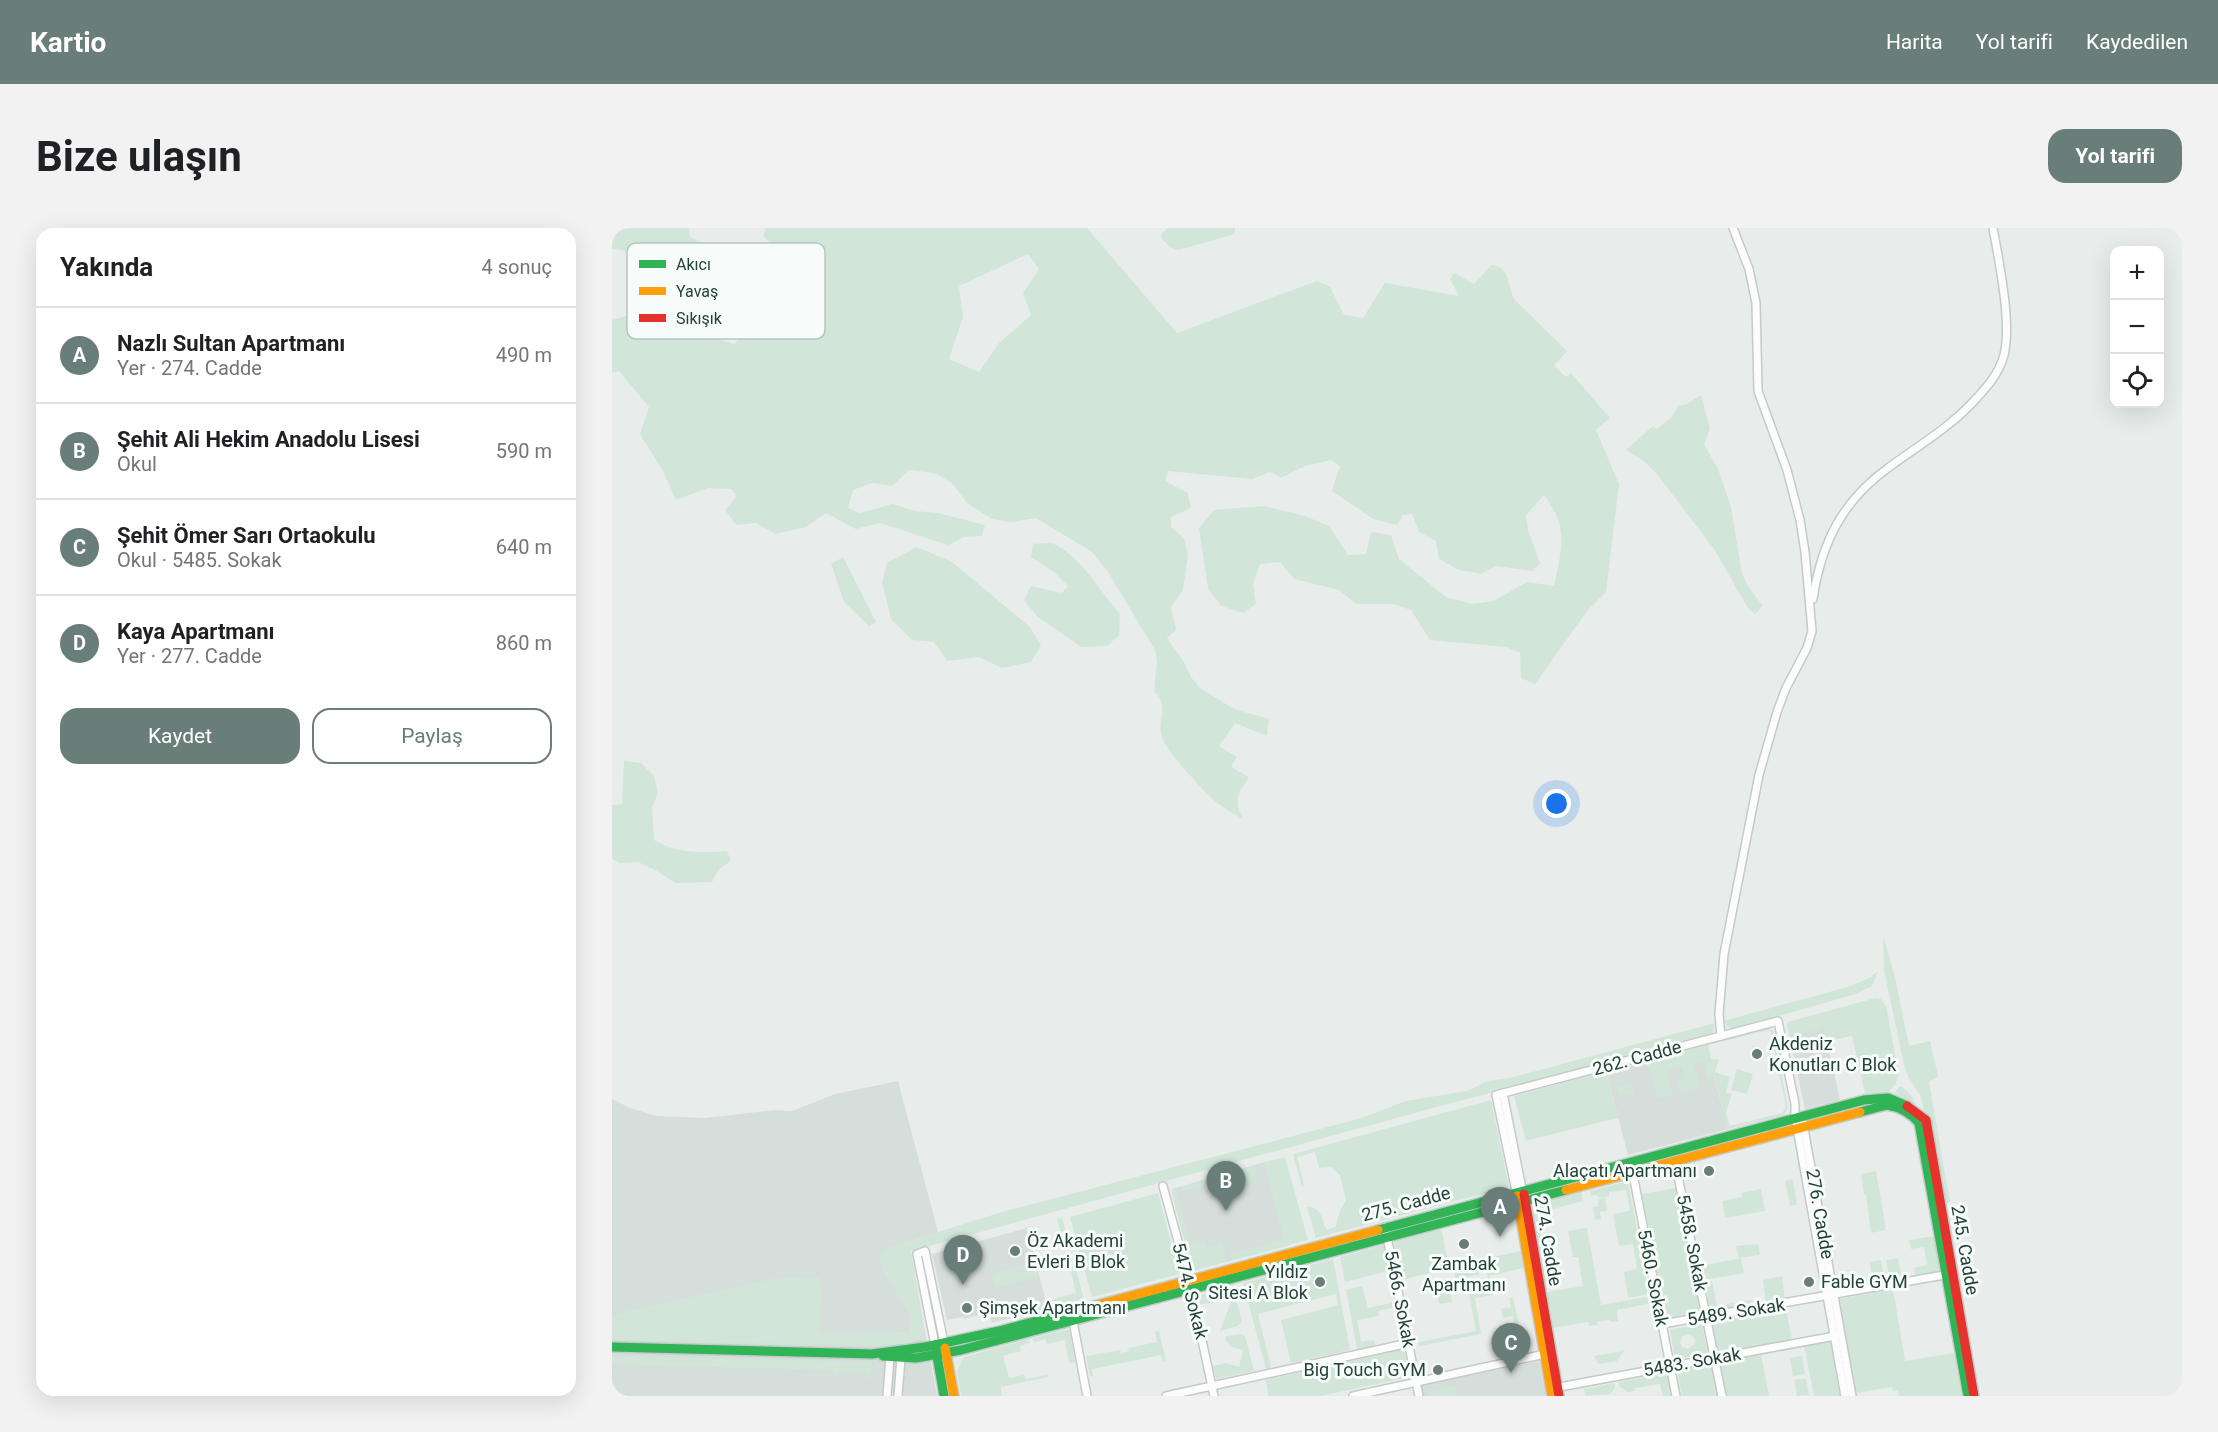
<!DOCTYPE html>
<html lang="tr">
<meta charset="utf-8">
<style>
:root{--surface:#fff;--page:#f2f2f2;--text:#202124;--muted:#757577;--line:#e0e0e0;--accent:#697e78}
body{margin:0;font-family:Roboto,sans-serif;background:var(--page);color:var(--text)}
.controls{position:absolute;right:18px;top:18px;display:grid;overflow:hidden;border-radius:12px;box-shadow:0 6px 24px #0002}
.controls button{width:54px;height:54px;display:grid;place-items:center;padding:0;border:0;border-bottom:2px solid var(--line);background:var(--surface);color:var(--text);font:30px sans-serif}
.you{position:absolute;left:945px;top:576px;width:21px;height:21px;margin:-15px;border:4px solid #fff;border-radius:50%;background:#1a73e8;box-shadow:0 0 0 9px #1a73e833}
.badge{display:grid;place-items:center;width:39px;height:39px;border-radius:50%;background:var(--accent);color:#fff;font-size:20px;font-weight:700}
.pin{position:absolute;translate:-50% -50px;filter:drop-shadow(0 2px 3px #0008)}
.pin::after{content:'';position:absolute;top:32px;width:21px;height:18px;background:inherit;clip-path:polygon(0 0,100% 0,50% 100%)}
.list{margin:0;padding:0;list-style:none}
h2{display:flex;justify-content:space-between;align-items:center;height:78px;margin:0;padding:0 24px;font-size:26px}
h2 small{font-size:20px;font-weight:400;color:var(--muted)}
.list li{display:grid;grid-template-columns:39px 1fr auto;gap:18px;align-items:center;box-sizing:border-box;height:96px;padding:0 24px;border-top:2px solid var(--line)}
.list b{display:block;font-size:22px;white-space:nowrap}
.list p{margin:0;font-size:20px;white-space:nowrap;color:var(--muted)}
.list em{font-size:20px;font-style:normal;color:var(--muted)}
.actions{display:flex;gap:12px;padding:18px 24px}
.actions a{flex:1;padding:14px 0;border:2px solid var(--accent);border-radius:18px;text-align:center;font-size:21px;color:var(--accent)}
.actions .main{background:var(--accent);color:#fff}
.icon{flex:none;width:33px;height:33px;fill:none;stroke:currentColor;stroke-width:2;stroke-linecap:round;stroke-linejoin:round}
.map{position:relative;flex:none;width:1570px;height:1168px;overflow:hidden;border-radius:18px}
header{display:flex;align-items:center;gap:36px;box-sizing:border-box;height:84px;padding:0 30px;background:var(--accent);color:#fff}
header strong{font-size:28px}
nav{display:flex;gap:33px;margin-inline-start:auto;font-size:21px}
.intro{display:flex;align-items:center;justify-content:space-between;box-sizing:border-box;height:144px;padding:0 36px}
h1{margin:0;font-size:42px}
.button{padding:15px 27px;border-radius:18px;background:var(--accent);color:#fff;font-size:21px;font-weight:700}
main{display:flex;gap:36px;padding:0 36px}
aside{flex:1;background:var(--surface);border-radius:18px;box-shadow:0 6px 24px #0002}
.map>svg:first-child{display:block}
.built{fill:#d6dedb}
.green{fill:#d1e6d8;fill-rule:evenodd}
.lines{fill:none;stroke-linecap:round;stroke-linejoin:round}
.street-casing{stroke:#c5cac8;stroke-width:10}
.fast-casing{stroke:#c3cbc8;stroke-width:12}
.slow-casing{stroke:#c3cbc8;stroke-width:12}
.jam-casing{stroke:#c3cbc8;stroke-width:12}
.street{stroke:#fcfcfc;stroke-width:7}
.fast{stroke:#30b455;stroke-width:9}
.slow{stroke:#ff9f0a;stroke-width:9}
.jam{stroke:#e5322d;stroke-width:9}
.poi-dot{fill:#697e78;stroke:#f7fbf9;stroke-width:2}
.labels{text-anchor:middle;stroke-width:6;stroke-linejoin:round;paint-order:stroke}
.poi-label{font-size:18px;fill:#24423a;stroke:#f7fbf9;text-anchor:start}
.street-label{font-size:18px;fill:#24423a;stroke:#f7fbf9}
.key{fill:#f7fbf9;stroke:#b8c4c0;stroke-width:1.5}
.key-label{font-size:16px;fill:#24423a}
</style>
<header>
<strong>Kartio</strong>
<nav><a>Harita</a><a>Yol tarifi</a><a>Kaydedilen</a></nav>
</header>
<div class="intro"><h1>Bize ulaşın</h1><a class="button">Yol tarifi</a></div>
<main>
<aside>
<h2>Yakında<small>4 sonuç</small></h2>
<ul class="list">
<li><span class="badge">A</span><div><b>Nazlı Sultan Apartmanı</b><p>Yer · 274. Cadde</p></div><em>490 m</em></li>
<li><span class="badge">B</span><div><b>Şehit Ali Hekim Anadolu Lisesi</b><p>Okul</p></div><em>590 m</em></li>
<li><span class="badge">C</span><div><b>Şehit Ömer Sarı Ortaokulu</b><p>Okul · 5485. Sokak</p></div><em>640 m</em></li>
<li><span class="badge">D</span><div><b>Kaya Apartmanı</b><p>Yer · 277. Cadde</p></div><em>860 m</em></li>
</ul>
<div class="actions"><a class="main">Kaydet</a><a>Paylaş</a></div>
</aside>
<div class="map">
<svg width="1570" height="1168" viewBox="0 0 1570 1168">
<rect width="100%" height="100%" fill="#e8edeb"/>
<!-- built -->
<g class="built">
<path d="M1209,785L1228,872L1193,881L1175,797L1176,794Z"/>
<path d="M1093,815L1116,901L1016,927L994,843Z"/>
<path d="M286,853L326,1004L296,1014L325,1168H0V871L16,879L44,888L93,890L164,882L180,883L223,866Z"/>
<path d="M653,934L674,1018L581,1043L561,970L560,961Z"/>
<path d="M415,1000L436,1081L380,1095L377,1084L352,1091L351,1089L335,1092L320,1026Z"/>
<path d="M927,1133L934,1168H811L809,1157Z"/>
</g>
<!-- green -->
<g class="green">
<path d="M0,0H77L78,9L98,18L92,60L102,110L122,116L150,90L169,25L151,8L154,0H475L565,105L705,53L718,59L732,87L751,90L773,55L847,68L838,51L842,45L862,56L879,37C899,37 895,60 903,72L955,123L942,138L954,149L959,145L998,190L984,202L1007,256L994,364L975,383L923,456L909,450L908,425L894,419L818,412L799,382L781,376H744L727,362L682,351L668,334L648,336L641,356L644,376L631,385L609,378L596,360L587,300L602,282L653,278L693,288L717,298L736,327L754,326L759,304L779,307L787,331L834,369L860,376L882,373L915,354L942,358C950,319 957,300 932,267L914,287L916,302L928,335L921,343L884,338L869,346L847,342L827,331L824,313L807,304L800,286L791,287L785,297L761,291L720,263L728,238L719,232L693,238L669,250L658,244L640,251L556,243L553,253L576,265L579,280L559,289V299L572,310L576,327L571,362L559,379L564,402L555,410L572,434L579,449L588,460L622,481L657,491L655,508L623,495L607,518L625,529L619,539L637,549C626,566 620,573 632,592C623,586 613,581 604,574C593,565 551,520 549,506C546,488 558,479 542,463L545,433L543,422L496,344L480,324L424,290L399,294L380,291L355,275L340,255L322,245L297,242L280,258L260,255L241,262L236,280L247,285L281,276L303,283L326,285L373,297L370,308L352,309L336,317L268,295L244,301L214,285L194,299L164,306L144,295L124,297L113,282L125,268L119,261L96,260L64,272L50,241L28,206L37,179L7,143L0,145V92L17,87V62L28,42L16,23L0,21ZM416,26L427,41L411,65L419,87L387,115L367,144L337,131L351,89L347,58Z"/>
<path d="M556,0H623V4L620,7L566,22L558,19L549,10L550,5Z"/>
<path d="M1089,167L1098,201L1092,216L1106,241L1119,279L1130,346L1138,361L1151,378L1143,386L1136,380L1102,321L1045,246L1032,233L1014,222L1041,198L1045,201C1053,193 1062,191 1065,178L1075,176Z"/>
<path d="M421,316C428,316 438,314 444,317C473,333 487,363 508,386L507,407L495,418L469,419L425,388L412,372L419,358L450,365L456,358L442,344L419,329Z"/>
<path d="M304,319L339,333L418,399L429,417L419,434L390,440L367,429L335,433L322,414L300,412L279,391L270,354L275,335Z"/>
<path d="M231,329L264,394L257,398L232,374L219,336Z"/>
<path d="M12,533L29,535L42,548L46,565L40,580L42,612C66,626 89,625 115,623L119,633L107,641L100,654L63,655L45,643L26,634L8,635L0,631V577L10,576Z"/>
<path d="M1271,707L1283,749L1297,818L1318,813L1326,848L1317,854L1338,974H1334L1319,891L1311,881L1309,869L1296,848L1292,837L1272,742Z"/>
<path d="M1266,743L1260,758L1244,766L1125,800H1117L1111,793L1239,758L1259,749Z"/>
<path d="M1263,770L1269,771L1274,778L1287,846L1284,855L1277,864L1253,866L1240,808L1215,813L1209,785Z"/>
<path d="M1208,786L1211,801L1178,807L1177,795Z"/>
<path d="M1103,795L1101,804L1096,809L843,874L299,1023L313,1104L297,1118L0,1112V1089L16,1083L170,1049L207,1050L209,1062L208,1105L297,1104C308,1082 265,1050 267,1025L278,1019L390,984L746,891L794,873L855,863L875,853L898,850Z"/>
<path d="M1157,800L1161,803L1168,840L1166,841L1159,804L1157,802L1096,817L1099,831H1107L1103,844L1118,849L1114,865L1120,866L1114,885L1118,898L1170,885L1174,879L1167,845L1169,844L1176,879L1172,887L1116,901L1102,847L1097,853L1091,833L1082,836L1088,859L1068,864L1065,852L1073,850L1070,839L1055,843L1061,866L1046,870L1035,831Z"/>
<path d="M1125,841L1141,846L1135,866L1119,862Z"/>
<path d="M994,843L1006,890L914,913L902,868Z"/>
<path d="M1020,855L1022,864L1006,868L1004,859Z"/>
<path d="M1288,858C1294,860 1302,870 1304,877L1282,865Z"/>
<path d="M879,872L897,959L704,1010L695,979C711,980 709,991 715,1002L724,998L727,985L734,972L728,947L719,939L707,940L703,924L685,929L692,956L690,959L681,926Z"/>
<path d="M1173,896L1174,899L1029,938L1028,934Z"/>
<path d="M673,929L696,1012L621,1032L619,1025L672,1011L653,934Z"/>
<path d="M643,937L645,951L633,954L632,949L629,948L570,963L569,959Z"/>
<path d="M1264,943L1274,1002L1259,1005L1254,967H1252L1249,946Z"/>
<path d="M1181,951L1185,977L1178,978L1173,953Z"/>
<path d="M1016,953L1037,1066L1016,1070L1012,1044L1025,1041L1021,1016L1007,1018L1001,986L1018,983L1014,962L997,964V968L986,970L985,967L979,968L978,963Z"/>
<path d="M563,960L578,1014L585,1012L586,1015L593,1013L595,1019L610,1015L615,1033L581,1043L561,970L560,961Z"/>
<path d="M1064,960L1088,1084L1055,1090L1030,966Z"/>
<path d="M1149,961L1153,983L1113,990L1110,973L1130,969V965Z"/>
<path d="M969,963L971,973L926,985L939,1058L934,1059L919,976Z"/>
<path d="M546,965L567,1046L480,1069L458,989Z"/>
<path d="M993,970L995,983L988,984L989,991L983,992L981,979L987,978L986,971Z"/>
<path d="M450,990L458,1019L453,1020L445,991Z"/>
<path d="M975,1000L989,1077L1040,1068L1041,1075L1005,1082L1006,1093L998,1094L997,1092L985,1094V1097L977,1098L976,1094L941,1100L935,1064L971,1058L966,1029H961L956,1003Z"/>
<path d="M829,1001L838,1040L789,1052L782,1014Z"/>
<path d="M1322,1008L1328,1044L1303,1048L1302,1040L1315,1037L1312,1019L1299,1021L1297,1012Z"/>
<path d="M1146,1016L1148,1027L1127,1030L1124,1018Z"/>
<path d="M772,1017L777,1043L733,1054L728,1029Z"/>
<path d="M909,1023L911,1040L877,1048L881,1067L863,1070L869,1106L807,1118V1114L864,1103L855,1054L876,1049L872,1031Z"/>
<path d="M1129,1030L1132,1045L1092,1052L1089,1038Z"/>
<path d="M1286,1030L1290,1050L1278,1053L1274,1032Z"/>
<path d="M721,1031L738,1122L679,1135L669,1092L726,1077L724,1066L646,1086L659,1139L654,1141L631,1055Z"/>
<path d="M313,1032L326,1105H324L310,1033Z"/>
<path d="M1269,1032L1272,1054L1248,1059L1247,1051L1260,1049L1258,1034Z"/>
<path d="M424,1034L427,1048L382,1060L380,1046Z"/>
<path d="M869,1034L871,1042L867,1046L844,1052L842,1041Z"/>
<path d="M464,1042L472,1071L436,1081L434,1073L464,1065L459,1044Z"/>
<path d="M1170,1048L1173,1072L1154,1076L1151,1052Z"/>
<path d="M1100,1053L1105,1078L1139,1072L1141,1078L1099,1085L1093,1054Z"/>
<path d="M621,1058L630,1094L626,1098L608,1103L619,1074L607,1070L606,1073L602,1072L601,1075L587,1076L585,1068Z"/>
<path d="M750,1058L756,1080L783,1074L784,1079L766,1083L767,1088L745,1092L749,1114L762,1112L763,1117L745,1121L734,1062Z"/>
<path d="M1281,1061L1293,1133L1342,1125L1350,1168H1287L1286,1162L1281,1163L1280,1159L1244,1165L1227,1071Z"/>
<path d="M838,1063L840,1074L827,1076L825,1065Z"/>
<path d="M901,1069L907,1097L903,1098L901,1088L891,1090L889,1081L899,1079L897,1070Z"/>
<path d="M1174,1080L1180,1112L1106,1125L1100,1094Z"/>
<path d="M1090,1097L1096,1126L1063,1131L1058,1101ZM1076,1106C1082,1107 1084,1112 1082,1117L1076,1121L1070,1119L1068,1114L1071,1108Z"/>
<path d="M457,1101L463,1134L457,1135L453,1112L435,1116L433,1111L422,1114L421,1110Z"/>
<path d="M547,1103L554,1134H551L549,1127L480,1141L481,1148H478L474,1128L508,1122L509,1125L517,1123L516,1120L545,1114L543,1104Z"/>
<path d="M628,1106L633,1108L642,1143L604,1151L601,1138L614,1135L627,1139L631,1122L619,1119L613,1111L614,1108Z"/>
<path d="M417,1111L418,1115L408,1118L409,1123L391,1128L397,1150L412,1147L414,1151L435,1147L436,1149L389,1159L390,1168H349L345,1143L352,1129Z"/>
<path d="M1219,1114L1228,1168H1202L1192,1118Z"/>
<path d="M792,1121L797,1149L709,1168H656L654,1152Z"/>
<path d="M1012,1123L1005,1133L986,1136L982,1128Z"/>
<path d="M1149,1126L1157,1168H1114L1107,1133Z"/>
<path d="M0,1128L260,1134L259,1150L254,1149V1145L228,1143L227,1148H223L219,1142L0,1136Z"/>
<path d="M1190,1128L1193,1146L1181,1148L1178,1130Z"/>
<path d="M1096,1135L1099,1137L1106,1168H1070L1065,1141Z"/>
<path d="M1055,1145L1060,1168H1051L1048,1156L1023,1160V1163L1016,1164L1007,1158V1154Z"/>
<path d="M1194,1150L1197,1167L1185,1168L1182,1152Z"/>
<path d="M1003,1155V1160L998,1166L973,1168L972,1161Z"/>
<path d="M843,1158L845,1168H818L817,1163Z"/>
</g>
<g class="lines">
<!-- street casing -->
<g class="street-casing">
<g id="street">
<path d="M1201,371C1209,316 1230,273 1276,240C1306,218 1337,200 1362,173C1375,159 1387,146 1392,127C1400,96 1387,33 1381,0"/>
<path d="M1109,808L1107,786L1112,726L1147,547L1165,484L1174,460L1195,420L1200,403L1193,324L1188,292L1175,242L1146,163L1144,75L1137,41L1121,0"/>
<path d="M891,865L910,961"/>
<path d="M1191,895L1240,1168"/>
<path d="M1063,933L1110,1168"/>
<path d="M1020,941L1064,1168"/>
<path d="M551,958L579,1061L602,1168"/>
<path d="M904,963L884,867L1166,793L1183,876V889L1233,1168"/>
<path d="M773,999L807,1168"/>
<path d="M461,1093L475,1168"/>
<path d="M1050,1096L1338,1046"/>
<path d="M323,1117L305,1026L313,1023L332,1115"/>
<path d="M942,1160L1223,1108"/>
<path d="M275,1168L278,1129"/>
<path d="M286,1168L289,1130"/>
<path d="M554,1168L797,1115"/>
<path d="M741,1168L933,1126"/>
</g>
</g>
<!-- fast casing -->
<g class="fast-casing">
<g id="fast">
<path d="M1248,884L1275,877C1288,879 1299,885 1307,895L1356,1168"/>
<path d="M766,1002L1252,872L1276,870L1295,878"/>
<path d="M0,1119L260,1126L313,1119L387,1103L478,1079"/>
<path d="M324,1122L332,1168"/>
<path d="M271,1128L304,1130L349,1122L954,962"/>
</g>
</g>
<!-- slow casing -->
<g class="slow-casing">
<g id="slow">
<path d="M954,962L1248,884"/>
<path d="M905,968L940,1168"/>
<path d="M478,1079L766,1002"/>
<path d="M333,1120L342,1168"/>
</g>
</g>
<!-- jam casing -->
<g class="jam-casing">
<g id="jam">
<path d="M1295,878L1314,892L1362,1168"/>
<path d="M912,966L947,1168"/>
</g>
</g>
<!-- street -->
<use href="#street" class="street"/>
<!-- fast -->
<use href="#fast" class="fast"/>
<!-- slow -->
<use href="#slow" class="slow"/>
<!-- jam -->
<use href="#jam" class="jam"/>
</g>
<!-- markers -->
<g class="poi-dot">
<circle cx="1145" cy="826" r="6"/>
<circle cx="1097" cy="943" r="6"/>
<circle cx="852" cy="1016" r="6"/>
<circle cx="403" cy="1023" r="6"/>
<circle cx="708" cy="1054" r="6"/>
<circle cx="1197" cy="1054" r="6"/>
<circle cx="355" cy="1080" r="6"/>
<circle cx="826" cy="1142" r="6"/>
</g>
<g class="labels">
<!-- poi labels -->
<g class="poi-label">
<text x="1157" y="822">Akdeniz<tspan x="1157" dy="21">Konutları C Blok</tspan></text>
<text x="1085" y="949" text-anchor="end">Alaçatı Apartmanı</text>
<text x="415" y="1019">Öz Akademi<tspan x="415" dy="21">Evleri B Blok</tspan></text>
<text x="852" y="1042" text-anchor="middle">Zambak<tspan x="852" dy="21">Apartmanı</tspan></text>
<text x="696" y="1050" text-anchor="end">Yıldız<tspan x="696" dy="21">Sitesi A Blok</tspan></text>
<text x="1209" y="1060">Fable GYM</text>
<text x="367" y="1086">Şimşek Apartmanı</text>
<text x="814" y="1148" text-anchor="end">Big Touch GYM</text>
</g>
<!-- street labels -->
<g class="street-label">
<text transform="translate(1025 830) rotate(-15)" y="6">262. Cadde</text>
<text transform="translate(794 976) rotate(-15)" y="6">275. Cadde</text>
<text transform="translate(1208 986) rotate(80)" y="6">276. Cadde</text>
<text transform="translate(936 1013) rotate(80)" y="6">274. Cadde</text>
<text transform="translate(1080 1015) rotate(79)" y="6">5458. Sokak</text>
<text transform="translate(1353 1022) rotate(80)" y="6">245. Cadde</text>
<text transform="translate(1041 1050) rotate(79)" y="6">5460. Sokak</text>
<text transform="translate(578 1063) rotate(76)" y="6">5474. Sokak</text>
<text transform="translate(788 1071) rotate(79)" y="6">5466. Sokak</text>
<text transform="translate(1124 1084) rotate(-9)" y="6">5489. Sokak</text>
<text transform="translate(1080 1134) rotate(-10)" y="6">5483. Sokak</text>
</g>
</g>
<!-- legend -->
<rect x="15" y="15" width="198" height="96" rx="9" class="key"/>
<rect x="27" y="32" width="27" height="8" fill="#30b455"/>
<rect x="27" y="59" width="27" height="8" fill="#ff9f0a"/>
<rect x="27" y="86" width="27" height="8" fill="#e5322d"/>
<g class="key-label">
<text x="64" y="42">Akıcı</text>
<text x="64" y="69">Yavaş</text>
<text x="64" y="96">Sıkışık</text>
</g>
</svg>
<div class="controls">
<button>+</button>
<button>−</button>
<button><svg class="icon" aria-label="locate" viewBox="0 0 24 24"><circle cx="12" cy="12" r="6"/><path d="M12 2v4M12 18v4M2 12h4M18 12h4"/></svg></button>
</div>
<div class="you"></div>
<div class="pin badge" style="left:888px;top:1009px">A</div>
<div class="pin badge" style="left:614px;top:983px">B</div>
<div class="pin badge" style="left:899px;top:1145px">C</div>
<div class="pin badge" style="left:351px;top:1057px">D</div>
</div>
</main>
